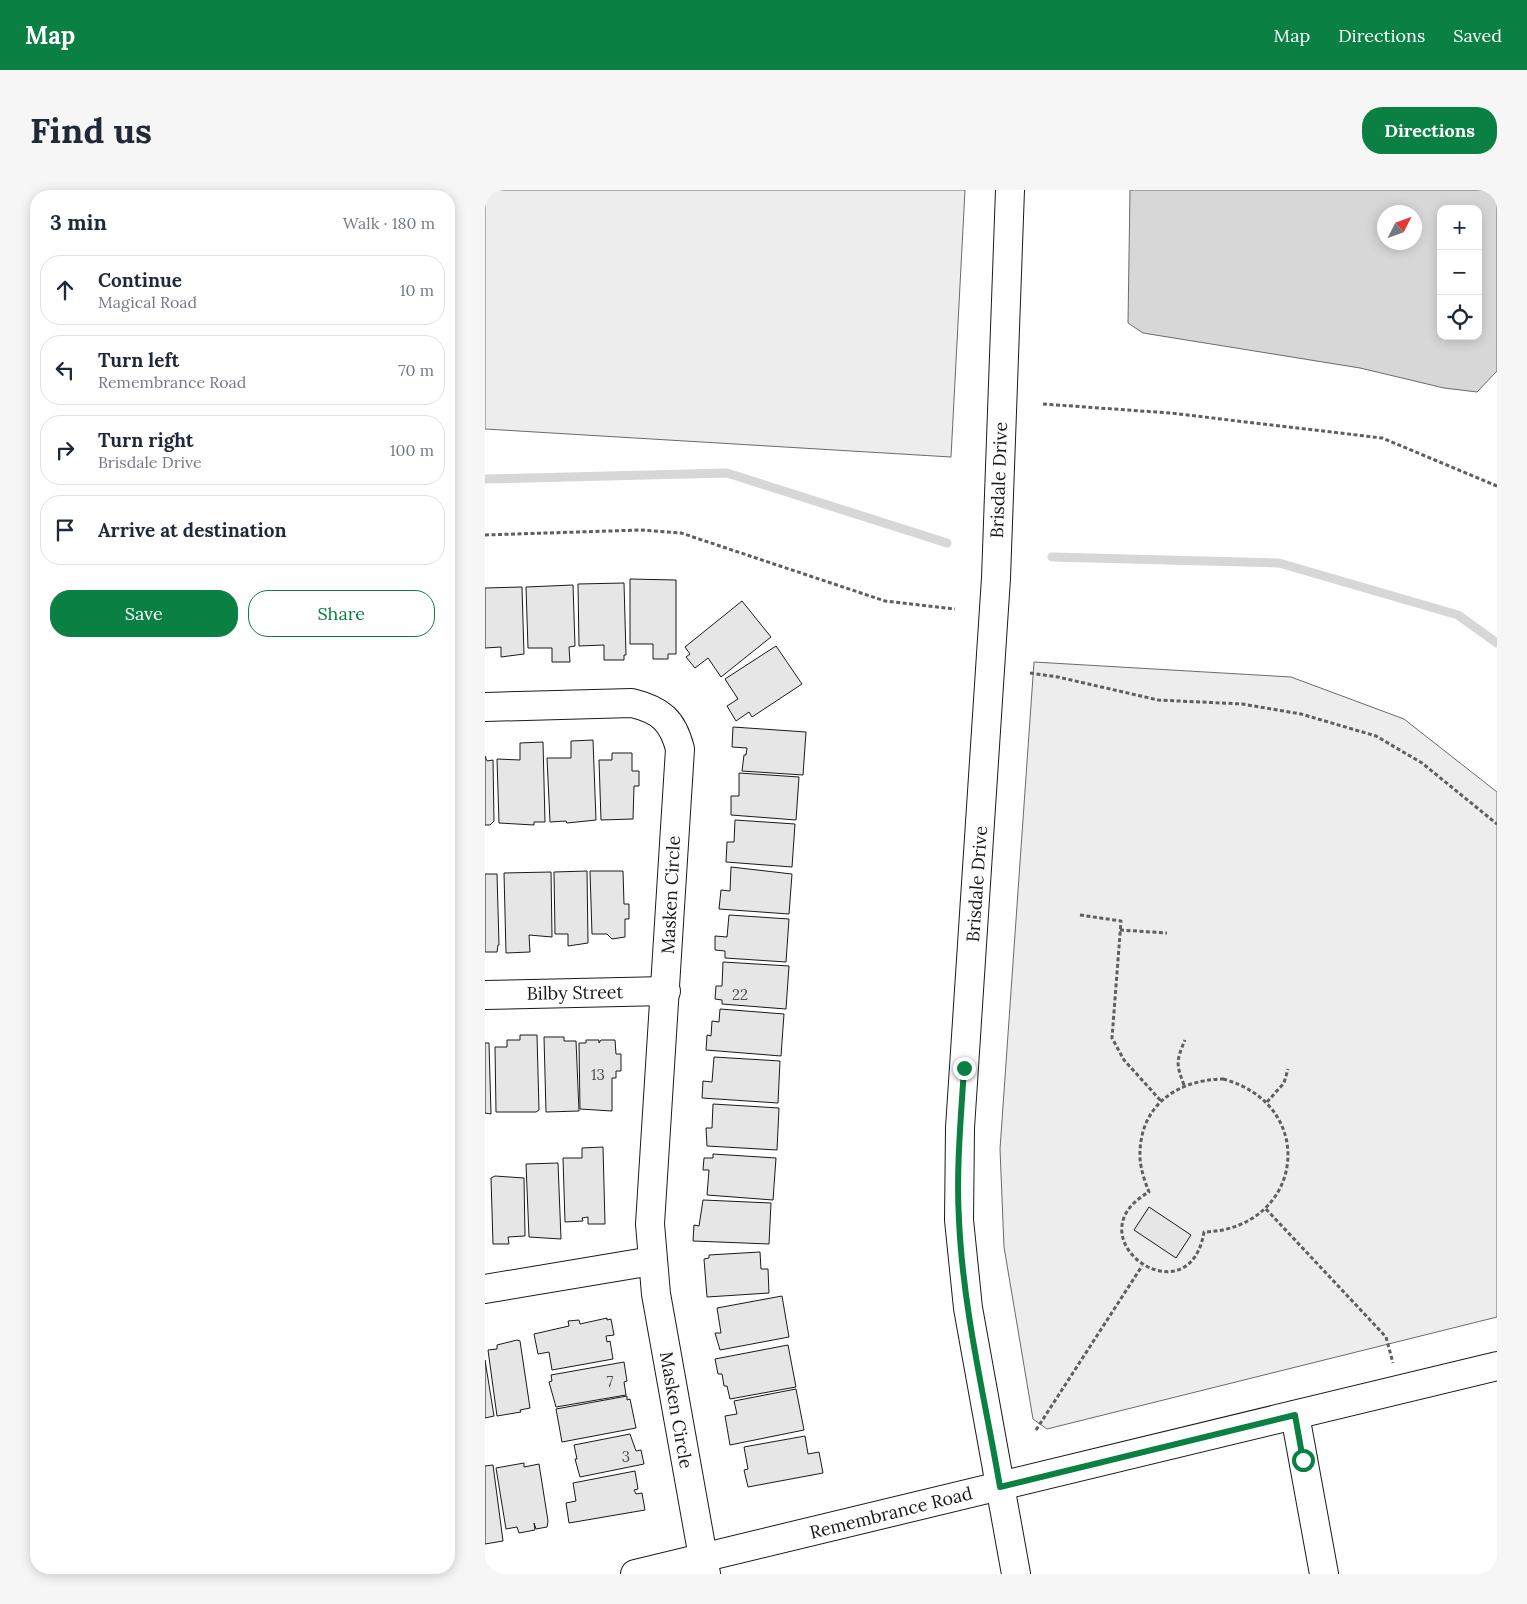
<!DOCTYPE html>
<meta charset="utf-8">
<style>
:root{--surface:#fff;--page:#f6f6f7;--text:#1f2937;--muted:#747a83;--line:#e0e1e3;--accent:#0b8043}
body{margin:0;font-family:Lora,serif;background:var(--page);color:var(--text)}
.controls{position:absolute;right:15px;top:15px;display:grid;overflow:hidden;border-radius:10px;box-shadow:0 2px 12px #0003}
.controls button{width:45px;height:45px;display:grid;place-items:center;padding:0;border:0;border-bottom:1px solid var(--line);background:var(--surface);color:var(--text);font:25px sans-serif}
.compass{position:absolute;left:892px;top:15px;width:45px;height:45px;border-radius:50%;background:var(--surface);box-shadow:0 2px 12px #0003;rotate:48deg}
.stop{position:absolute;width:15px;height:15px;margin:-11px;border:4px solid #0b8043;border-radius:50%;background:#fff}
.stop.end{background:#0b8043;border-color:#fff;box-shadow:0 1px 5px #0008}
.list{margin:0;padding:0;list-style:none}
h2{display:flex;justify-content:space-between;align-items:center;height:65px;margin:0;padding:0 20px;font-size:21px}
h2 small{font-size:16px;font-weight:400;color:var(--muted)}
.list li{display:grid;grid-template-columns:32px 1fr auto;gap:15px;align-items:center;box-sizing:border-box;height:70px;margin:0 10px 10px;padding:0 10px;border:1px solid var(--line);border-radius:20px}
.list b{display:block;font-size:19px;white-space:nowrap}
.list p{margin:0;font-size:16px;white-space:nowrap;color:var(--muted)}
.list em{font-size:16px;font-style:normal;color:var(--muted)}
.actions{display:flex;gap:10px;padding:15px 20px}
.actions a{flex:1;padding:11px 0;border:1px solid var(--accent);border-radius:20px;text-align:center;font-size:18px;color:var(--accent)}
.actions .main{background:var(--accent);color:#fff}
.icon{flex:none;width:28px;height:28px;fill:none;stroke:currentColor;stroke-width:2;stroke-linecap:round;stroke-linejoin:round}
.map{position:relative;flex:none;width:1012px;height:1384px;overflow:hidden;border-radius:20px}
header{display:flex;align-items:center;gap:30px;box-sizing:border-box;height:70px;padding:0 25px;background:var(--accent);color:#fff}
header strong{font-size:24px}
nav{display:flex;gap:28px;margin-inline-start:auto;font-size:18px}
.intro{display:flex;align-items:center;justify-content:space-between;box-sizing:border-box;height:120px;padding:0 30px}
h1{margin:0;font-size:35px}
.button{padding:12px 22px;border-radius:20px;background:var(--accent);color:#fff;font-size:18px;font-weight:700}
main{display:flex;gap:30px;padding:0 30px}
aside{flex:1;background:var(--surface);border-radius:20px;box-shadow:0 2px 12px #0003}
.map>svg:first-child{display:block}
.green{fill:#ededed;stroke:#6a6a6a}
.water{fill:#d7d7d7;stroke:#6a6a6a;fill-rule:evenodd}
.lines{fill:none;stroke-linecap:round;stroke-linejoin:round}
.stream{stroke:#d7d7d7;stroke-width:9}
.building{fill:#e6e6e6;stroke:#1a1a1a}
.minor-casing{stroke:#1a1a1a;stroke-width:30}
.path{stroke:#5f5f5f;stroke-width:3;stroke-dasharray:4 2.5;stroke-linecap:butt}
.minor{stroke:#fff;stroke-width:28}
.route{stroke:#0b8043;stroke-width:6}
.labels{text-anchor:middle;stroke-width:4;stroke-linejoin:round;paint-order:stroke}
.number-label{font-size:15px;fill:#4d4d4d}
.street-label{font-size:18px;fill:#1a1a1a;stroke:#fff}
</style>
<header>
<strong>Map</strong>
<nav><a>Map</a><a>Directions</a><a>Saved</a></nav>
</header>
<div class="intro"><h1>Find us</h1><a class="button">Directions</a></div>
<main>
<aside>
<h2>3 min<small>Walk · 180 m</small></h2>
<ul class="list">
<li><svg class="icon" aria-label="ahead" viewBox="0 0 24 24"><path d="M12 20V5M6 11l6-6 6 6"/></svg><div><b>Continue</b><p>Magical Road</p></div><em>10 m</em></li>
<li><svg class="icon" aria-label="left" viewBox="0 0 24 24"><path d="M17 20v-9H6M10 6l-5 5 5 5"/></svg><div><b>Turn left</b><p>Remembrance Road</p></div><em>70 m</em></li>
<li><svg class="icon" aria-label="right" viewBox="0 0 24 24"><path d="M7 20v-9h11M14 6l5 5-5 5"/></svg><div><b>Turn right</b><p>Brisdale Drive</p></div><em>100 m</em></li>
<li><svg class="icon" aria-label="arrive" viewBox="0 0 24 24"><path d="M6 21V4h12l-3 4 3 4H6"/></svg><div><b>Arrive at destination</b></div></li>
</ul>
<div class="actions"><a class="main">Save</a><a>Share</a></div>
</aside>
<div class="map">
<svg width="1012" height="1384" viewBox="0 0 1012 1384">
<rect width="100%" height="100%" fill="#fff"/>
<!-- green -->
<g class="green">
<path d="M0,0H480L466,267L0,239Z"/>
<path d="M549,472L806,487L919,529L1012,602V1127L562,1239L548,1229L519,1057L515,959Z"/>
</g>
<!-- water -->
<path class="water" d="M645,0H1012V181L992,202L959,198L875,178L658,143L643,133ZM956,19H993V146H956ZM899,22H929V52H899Z"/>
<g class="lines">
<!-- stream -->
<g class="stream">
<path d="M0,289L242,283L462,353"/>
<path d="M567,367L794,373L973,425L1012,453"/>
</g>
</g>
<!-- building -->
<g class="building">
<path d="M145,389L191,390V464H183V469H168V454H145Z"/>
<path d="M139,393L141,465H139V470H119V455L94,456L93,394Z"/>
<path d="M88,395L90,456L84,457L85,472H67V458H43L41,397Z"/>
<path d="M37,397L39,464L16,467V457L0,458V398Z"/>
<path d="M257,411L286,447L236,487L223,468L210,478L201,467L205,464L200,457Z"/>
<path d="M291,456L317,494L267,527L264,522L251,531L242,516L253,509L240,489Z"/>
<path d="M248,537L321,542L318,585L257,581L259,565H261L262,558L247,557Z"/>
<path d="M108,550L111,630L82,633L81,631L65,632L62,568H86V551Z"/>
<path d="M58,552L60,632H49V635L14,633L12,569L35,570V553Z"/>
<path d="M127,563H147V581H154V596H149L148,629L116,630L114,570H127Z"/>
<path d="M0,566L2,571L8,570L9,631L5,635H0Z"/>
<path d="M254,583L314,587L311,630L246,625V606H254Z"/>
<path d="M250,630L310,634L307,677L241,672L242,652H249Z"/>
<path d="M246,677L307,684L304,724L234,719L236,700L245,701Z"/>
<path d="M102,681L103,753L83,756V744H70L69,682Z"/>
<path d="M105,681H138L139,714H144V729H140V747L127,749L122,744H107Z"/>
<path d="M66,682L67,747L44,745L45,762L21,763L19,683Z"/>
<path d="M0,684H12L14,755H13L12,762H0Z"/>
<path d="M244,725L304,729L301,772L240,768V761L230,760V746L242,747Z"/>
<path d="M238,772L304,776L301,819L237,814V810L230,809L231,796H237Z"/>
<path d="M235,819L299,824L296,866L221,860L222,845L226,846L227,831L234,832Z"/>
<path d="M35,845H52L54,920L51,922H11L10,857H22V850H35Z"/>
<path d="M59,847H79V851H91L94,921L61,922Z"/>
<path d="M101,850H114V853L116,850H130L131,864H136V881H131V888H127V921L95,919L94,853H101Z"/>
<path d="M0,853H4L6,924L0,923Z"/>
<path d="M229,867L295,871L293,913L217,908L218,891L227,892Z"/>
<path d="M228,914L294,918L292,960L222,956L221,938H227Z"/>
<path d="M118,957L120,1034H103V1027L97,1028L98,1031L80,1032L78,968H97V958Z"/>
<path d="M228,964L291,968L288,1010L222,1005L224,980H218L219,968H228Z"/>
<path d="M73,973L76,1049L44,1047L41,974Z"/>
<path d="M10,986L39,988L40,1046L23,1047L24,1054H8L6,988Z"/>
<path d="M218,1010L286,1013L284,1054L208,1051L209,1035L214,1036Z"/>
<path d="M664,1017L706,1045L691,1068L649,1040Z"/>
<path d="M275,1062L276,1079H283L284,1103L222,1107L219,1069L224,1068V1065Z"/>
<path d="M297,1106L304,1147L235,1160L230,1143H236L232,1118Z"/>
<path d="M122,1128V1130L126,1129L129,1145L121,1146L122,1152L125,1151L128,1169L67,1180L64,1162L53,1164L49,1144L84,1136L83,1131L94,1130L95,1134Z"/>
<path d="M32,1150L35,1151L45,1218L35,1220L36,1222L12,1226L3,1160L12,1159V1155Z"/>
<path d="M303,1155L311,1197L245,1209L242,1196H239L237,1184H233L230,1169Z"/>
<path d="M0,1170L9,1226L0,1228Z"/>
<path d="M139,1172L142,1191L139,1192L141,1205L71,1217L64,1192L67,1191L66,1185Z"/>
<path d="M311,1199L319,1240L245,1255L240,1226L252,1224L249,1211Z"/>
<path d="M142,1206V1210L145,1209L151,1238L77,1252L71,1219Z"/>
<path d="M145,1244L151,1261L156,1260L159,1274L95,1287L90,1269H92L89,1255Z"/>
<path d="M320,1246L323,1264L334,1262L338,1283L263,1297L259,1280L263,1279L259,1257Z"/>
<path d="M39,1273V1277L54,1274L63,1331L62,1337L51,1339L49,1333L50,1340L34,1343L32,1337L21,1339L11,1278Z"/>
<path d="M8,1275L18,1351L0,1354V1276Z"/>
<path d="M150,1281L153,1299L149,1300L151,1304L157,1303L160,1320L84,1333L81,1313L91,1311L88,1293Z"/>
</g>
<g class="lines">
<!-- minor casing -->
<g class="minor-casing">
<g id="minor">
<path d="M525,0L511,388L475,938L474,1030L483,1118L531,1384"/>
<path d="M0,517L147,513C176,520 188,531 195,559L165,1034L171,1104L221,1384"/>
<path d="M0,805L181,801"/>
<path d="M0,1099L167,1071"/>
<path d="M810,1225L839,1384"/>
<path d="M150,1384L1012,1176"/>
</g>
</g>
<!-- path -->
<g class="path">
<path d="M558,214L685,223L897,248L1012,296"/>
<path d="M0,345L155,340L196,343L400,411L470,419"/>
<path d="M545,483L573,487L673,510L757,514L816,524L891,546L937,573L1012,634"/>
<path d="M595,725L636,731L627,848L639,870L676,911"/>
<path d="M635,740L682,743"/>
<path d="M738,889C835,915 819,1039 719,1042C704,1132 584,1047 664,1002C660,992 656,980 655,969C653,917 690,890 738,889Z"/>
<path d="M699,895C691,874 691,871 700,850"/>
<path d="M782,912L799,893L803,879"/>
<path d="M781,1019L901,1147L908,1173"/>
<path d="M551,1240L657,1076"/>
</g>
<!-- minor -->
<use href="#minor" class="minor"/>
</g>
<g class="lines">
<!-- route -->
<path class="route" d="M479,878C476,928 471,980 474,1030C478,1120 500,1209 515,1297L810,1225L818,1270"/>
</g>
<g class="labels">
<!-- number labels -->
<g class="number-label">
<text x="255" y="810">22</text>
<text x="113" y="890">13</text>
<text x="125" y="1197">7</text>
<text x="141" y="1272">3</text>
</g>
<!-- street labels -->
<g class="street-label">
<text transform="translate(514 290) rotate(-88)" y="6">Brisdale Drive</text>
<text transform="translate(492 694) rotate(-86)" y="6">Brisdale Drive</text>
<text transform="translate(186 705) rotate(-87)" y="6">Masken Circle</text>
<text transform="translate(90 803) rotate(-1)" y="6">Bilby Street</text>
<text transform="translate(191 1220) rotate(80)" y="6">Masken Circle</text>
<text transform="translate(406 1323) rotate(-14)" y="6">Remembrance Road</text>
</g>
</g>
</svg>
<div class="controls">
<button>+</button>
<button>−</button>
<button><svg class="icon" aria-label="locate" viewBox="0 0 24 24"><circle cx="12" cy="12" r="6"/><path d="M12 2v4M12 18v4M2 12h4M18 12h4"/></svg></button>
</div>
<svg class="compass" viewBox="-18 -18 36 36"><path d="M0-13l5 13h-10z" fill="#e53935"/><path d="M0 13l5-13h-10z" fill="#747a83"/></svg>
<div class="stop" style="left:818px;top:1270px"></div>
<div class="stop end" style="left:479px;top:878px"></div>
</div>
</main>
